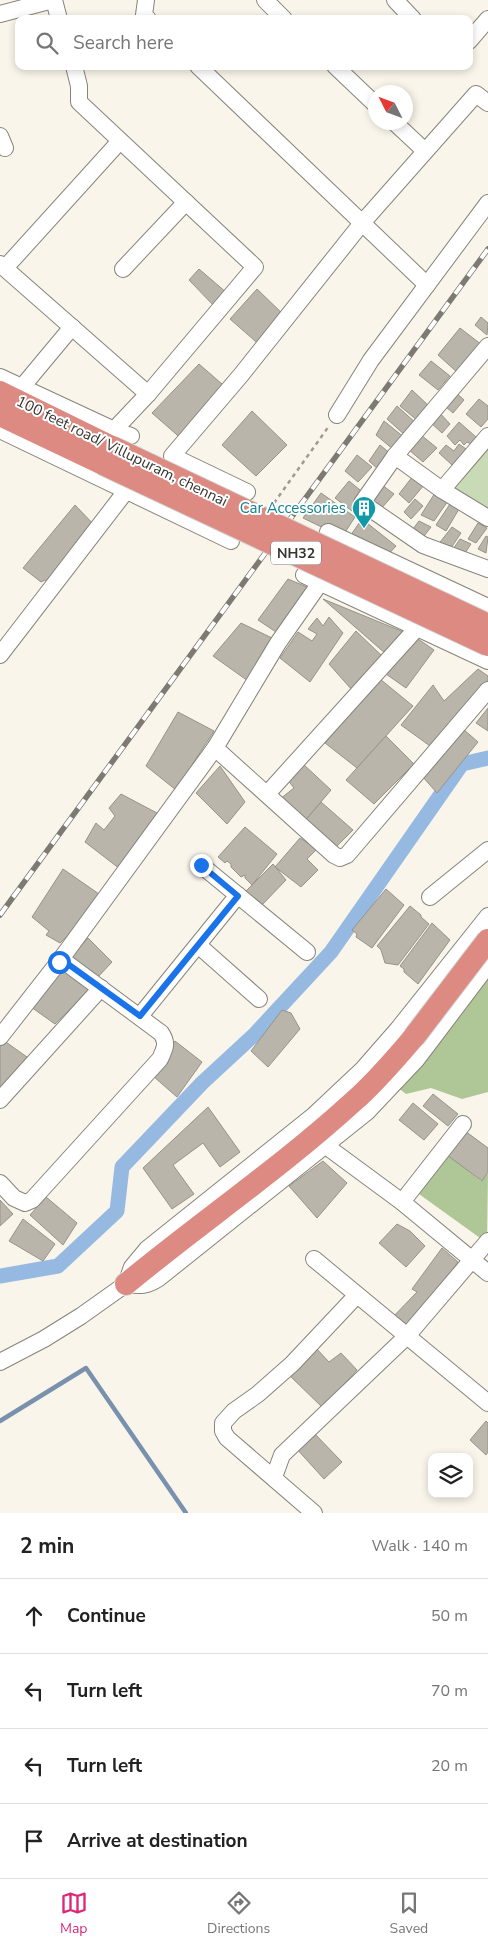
<!DOCTYPE html>
<meta charset="utf-8">
<style>
:root{--surface:#fff;--page:#f2f2f2;--text:#222;--muted:#767676;--line:#e0e0e0;--accent:#db2777}
body{margin:0;font-family:"Nunito Sans",sans-serif;background:var(--page);color:var(--text)}
.controls{position:absolute;right:15px;bottom:15px;display:grid;overflow:hidden;border-radius:10px;box-shadow:0 2px 8px #0003}
.controls button{width:45px;height:45px;display:grid;place-items:center;padding:0;border:0;border-bottom:1px solid var(--line);background:var(--surface);color:var(--text);font:25px sans-serif}
.compass{position:absolute;left:368px;top:85px;width:45px;height:45px;border-radius:50%;background:var(--surface);box-shadow:0 2px 8px #0003;rotate:312deg}
.stop{position:absolute;width:15px;height:15px;margin:-11px;border:4px solid #1a73e8;border-radius:50%;background:#fff}
.stop.end{background:#1a73e8;border-color:#fff;box-shadow:0 1px 5px #0008}
.list{margin:0;padding:0;list-style:none}
h2{display:flex;justify-content:space-between;align-items:center;height:65px;margin:0;padding:0 20px;font-size:21px}
h2 small{font-size:16px;font-weight:400;color:var(--muted)}
.list li{display:grid;grid-template-columns:32px 1fr auto;gap:15px;align-items:center;box-sizing:border-box;height:75px;padding:0 20px;border-top:1px solid var(--line)}
.list b{display:block;font-size:19px;white-space:nowrap}
.list em{font-size:16px;font-style:normal;color:var(--muted)}
.icon{flex:none;width:28px;height:28px;fill:none;stroke:currentColor;stroke-width:2;stroke-linecap:round;stroke-linejoin:round}
.map{position:relative;flex:none;width:488px;height:1513px;overflow:hidden}
.search{position:absolute;background:var(--surface);box-shadow:0 2px 8px #0003;left:15px;right:15px;top:15px;height:55px;display:flex;align-items:center;gap:12px;box-sizing:border-box;padding:0 18px;border-radius:10px;color:var(--muted);font-size:19px}
.sheet{height:365px;background:var(--surface)}
nav{display:flex;justify-content:space-around;align-items:center;box-sizing:border-box;height:70px;border-top:1px solid var(--line);background:var(--surface);font-size:14px;color:var(--muted)}
nav a{display:grid;justify-items:center;gap:2px}
nav .on{color:var(--accent)}
.map>svg:first-child{display:block}
.green{fill:#c9dab7}
.forest{fill:#afc796}
.lines{fill:none;stroke-linecap:round;stroke-linejoin:round}
.stream{stroke:#7991ad;stroke-width:4.5}
.canal{stroke:#96b9e2;stroke-width:15}
.building{fill:#bab5ab;stroke:#979388}
.minor-casing{stroke:#88847a;stroke-width:18}
.highway-casing{stroke:#d3d3d1;stroke-width:24}
.path{stroke:#9e9b93;stroke-width:2.5;stroke-dasharray:4 4;stroke-linecap:butt}
.minor{stroke:#fff;stroke-width:16}
.highway{stroke:#dc8a82;stroke-width:22}
.rail-casing{stroke:#7d7a73;stroke-width:5.5}
.rail{stroke:#fff;stroke-width:4;stroke-dasharray:11;stroke-linecap:butt}
.highway-bridge-casing{stroke:#d3d3d1;stroke-width:24;stroke-linecap:butt}
.highway-bridge{stroke:#dc8a82;stroke-width:22}
.route{stroke:#1a73e8;stroke-width:6}
.labels{text-anchor:middle;stroke-width:4;stroke-linejoin:round;paint-order:stroke}
.shield{fill:#fff;stroke:#72726e;stroke-width:1}
.shield-label{font-size:14px;font-weight:bold;fill:#363530}
.street-label{font-size:15px;fill:#363530;stroke:#fff}
.culture-label{font-size:15px;fill:#0d838f;stroke:#fff;text-anchor:end}
</style>
<div class="map">
<svg width="488" height="1513" viewBox="0 0 488 1513">
<rect width="100%" height="100%" fill="#faf5ea"/>
<!-- green -->
<path class="green" d="M488,444V510L453,488Z"/>
<!-- forest -->
<g class="forest">
<path d="M488,965V1092L462,1099L431,1088L406,1094L397,1087Z"/>
<path d="M443,1150L481,1181L488,1173L487,1243L412,1189Z"/>
</g>
<g class="lines">
<!-- stream -->
<path class="stream" d="M0,1421L86,1368L186,1513"/>
<!-- canal -->
<path class="canal" d="M0,1276L58,1266L117,1211L122,1167L202,1083L254,1035L331,952L462,764L488,758"/>
</g>
<!-- building -->
<g class="building">
<path d="M199,269L227,293L216,308L189,280Z"/>
<path d="M257,289L286,317L263,348L230,319Z"/>
<path d="M481,317L488,323L487,335L475,325Z"/>
<path d="M460,328L482,345L458,373L438,355Z"/>
<path d="M431,361L450,376L438,390L419,375Z"/>
<path d="M199,364L230,391L184,441L152,413Z"/>
<path d="M412,390L430,407L418,421L400,406Z"/>
<path d="M453,390L464,400L453,413L446,407Z"/>
<path d="M479,399L488,406V419L481,427L466,414Z"/>
<path d="M397,406L417,424L406,436L387,419Z"/>
<path d="M437,410L450,424L442,433L430,422Z"/>
<path d="M252,411L287,445L256,476L222,445Z"/>
<path d="M384,421L405,438L394,450L376,435Z"/>
<path d="M459,422L476,437L471,444L467,442L464,445L460,440L455,445L447,436Z"/>
<path d="M421,435L437,448L423,462L408,449Z"/>
<path d="M459,444L466,449L452,465L439,453L446,445L454,451Z"/>
<path d="M380,445L392,455L379,470L369,461Z"/>
<path d="M357,455L372,467L358,482L345,471Z"/>
<path d="M413,476L424,485L409,503L399,494Z"/>
<path d="M349,481L365,494L352,511L335,498Z"/>
<path d="M382,485L394,494L380,510L370,503Z"/>
<path d="M321,493L355,517L342,537L303,518Z"/>
<path d="M435,493L448,501L434,521L421,515Z"/>
<path d="M415,499L423,506L411,519L404,512Z"/>
<path d="M450,504L459,509L446,531L436,525Z"/>
<path d="M75,505L98,529L51,586L45,580L41,582L23,568Z"/>
<path d="M362,519L396,546L386,557L348,539Z"/>
<path d="M419,521L431,527L421,540L410,533Z"/>
<path d="M478,523L487,528L476,543L468,539Z"/>
<path d="M452,527L461,533L449,551L437,546Z"/>
<path d="M486,536L488,537L486,553L478,549Z"/>
<path d="M460,539L471,544L463,556L451,552Z"/>
<path d="M288,579L309,588L279,634L258,620Z"/>
<path d="M323,599L367,617L406,633L386,654Z"/>
<path d="M329,617L343,633L310,682L280,658L298,632L312,641L317,634L308,629L317,618L323,626Z"/>
<path d="M241,623L272,638L248,681L213,656Z"/>
<path d="M356,631L382,656L352,690L329,664Z"/>
<path d="M418,639L434,650L406,688L386,674Z"/>
<path d="M478,669L488,676V684L430,746L401,725L433,685L444,701Z"/>
<path d="M380,679L413,706L357,768L325,743Z"/>
<path d="M488,708V731L476,723Z"/>
<path d="M178,712L214,731L176,790L146,766Z"/>
<path d="M462,728L478,742L437,793L422,776Z"/>
<path d="M386,736L414,764L374,804L346,780Z"/>
<path d="M303,764L331,790L304,822L280,799L294,788L287,779Z"/>
<path d="M220,766L245,802L227,824L196,793Z"/>
<path d="M121,794L157,813L120,869L85,842L96,823L104,830L115,816L109,808Z"/>
<path d="M321,802L353,830L333,850L304,822Z"/>
<path d="M245,827L277,854L252,885L245,878V875L241,877L231,867V864L227,861L225,863L218,857Z"/>
<path d="M300,838L317,849L307,859L318,870L301,887L275,867Z"/>
<path d="M273,864L286,880L261,906L244,893Z"/>
<path d="M63,869L99,894L81,923L60,943L46,935L49,931L32,917Z"/>
<path d="M386,889L404,905L372,948L356,937L357,934L352,930Z"/>
<path d="M410,906L421,915V917L429,924L398,965L385,963L381,950L377,946Z"/>
<path d="M432,923L450,940L418,984L404,972V969L400,966Z"/>
<path d="M88,938L112,962L97,978L72,956Z"/>
<path d="M59,961L91,989L55,1024L31,1007Z"/>
<path d="M282,1010L291,1013L300,1029L268,1067L251,1051Z"/>
<path d="M3,1040L27,1057L0,1091V1044Z"/>
<path d="M175,1041L202,1062L177,1097L153,1076Z"/>
<path d="M433,1094L458,1114L448,1126L423,1106Z"/>
<path d="M413,1103L438,1124L424,1140L399,1120Z"/>
<path d="M208,1107L240,1152L220,1167L203,1143L173,1165L194,1194L172,1209L143,1168Z"/>
<path d="M465,1131L488,1148V1172L482,1181L447,1155Z"/>
<path d="M323,1161L347,1183L317,1218L289,1186Z"/>
<path d="M46,1197L77,1223L63,1245L30,1215Z"/>
<path d="M0,1200L13,1214L0,1226Z"/>
<path d="M23,1219L55,1244L43,1261L9,1241Z"/>
<path d="M397,1224L410,1231L425,1246L406,1267L379,1243Z"/>
<path d="M442,1248L458,1262L431,1300L403,1333L391,1319L417,1292L412,1289Z"/>
<path d="M315,1347L329,1362L341,1353L357,1370L323,1408L288,1374Z"/>
<path d="M486,1421L488,1423V1452L486,1455L470,1440Z"/>
<path d="M312,1431L342,1462L324,1479L295,1447Z"/>
</g>
<g class="lines">
<!-- minor casing -->
<g class="minor-casing">
<g id="minor">
<path d="M54,0L59,19"/>
<path d="M146,0L144,15L148,19"/>
<path d="M265,0L284,19"/>
<path d="M395,0L413,19"/>
<path d="M0,14L53,0"/>
<path d="M469,41L488,19"/>
<path d="M74,66L79,86V102L255,267L148,394L114,430"/>
<path d="M198,66L427,285"/>
<path d="M335,66L376,105"/>
<path d="M394,122L425,151"/>
<path d="M0,136L5,148"/>
<path d="M0,264L148,394"/>
<path d="M5,268L120,141"/>
<path d="M123,269L186,202"/>
<path d="M488,346L395,456L362,503L423,545L488,569"/>
<path d="M0,377L114,430L131,436"/>
<path d="M22,387L72,327"/>
<path d="M337,415L371,360L488,203"/>
<path d="M0,430L231,541"/>
<path d="M395,456L442,490L488,518"/>
<path d="M442,490L488,436"/>
<path d="M247,492L172,456L241,375L362,223L476,94L488,103"/>
<path d="M328,532L488,607"/>
<path d="M304,575L488,661"/>
<path d="M0,655L126,491"/>
<path d="M215,748L334,855L340,858L347,855L488,690"/>
<path d="M267,794L417,628"/>
<path d="M201,865L307,952"/>
<path d="M430,897L488,850"/>
<path d="M198,945L259,999"/>
<path d="M140,1016L238,895"/>
<path d="M0,1037L61,959L215,748L278,643L320,583"/>
<path d="M0,1100L101,988"/>
<path d="M326,1146L402,1202L488,1273"/>
<path d="M0,1183L14,1198L25,1203L32,1200L160,1059C165,1048 168,1043 161,1033L61,959"/>
<path d="M402,1202L463,1124"/>
<path d="M314,1259L488,1403"/>
<path d="M126,1284C140,1286 147,1286 159,1278L367,1112L417,1059L488,965"/>
<path d="M0,1362L44,1339L81,1316L126,1284L132,1267L147,1249L313,1116L363,1069L398,1029L488,916"/>
<path d="M274,1477L282,1455L407,1336L488,1241"/>
<path d="M314,1513L227,1438L223,1431V1423L234,1411L258,1394L292,1364L357,1295"/>
</g>
</g>
<!-- highway casing -->
<g class="highway-casing">
<g id="highway">
<path d="M0,392L112,447"/>
<path d="M0,415L103,464"/>
<path d="M126,1284C201,1222 282,1167 354,1101C376,1082 395,1059 414,1037"/>
</g>
</g>
<!-- path -->
<path class="path" d="M274,503L329,426"/>
<!-- minor -->
<use href="#minor" class="minor"/>
<!-- highway -->
<use href="#highway" class="highway"/>
<!-- rail casing -->
<g class="rail-casing">
<path id="rail" d="M0,915L488,249"/>
</g>
<!-- rail -->
<use href="#rail" class="rail"/>
<!-- highway-bridge casing -->
<g class="highway-bridge-casing">
<g id="highway-bridge">
<path d="M112,447L488,625"/>
<path d="M103,464L488,645"/>
<path d="M414,1037L488,940"/>
</g>
</g>
<!-- highway-bridge -->
<use href="#highway-bridge" class="highway-bridge"/>
</g>
<g class="lines">
<!-- route -->
<path class="route" d="M59,962L61,959L140,1016L238,896L201,865"/>
</g>
<!-- icons -->
<defs>
<g id="building-pin" transform="scale(1.25)"><path d="M0 17L-7.5 6A9.5 9.5 0 1 1 7.5 6Z" fill="#0f9aa8" stroke="#fff"/><path d="M-4-6H4V6H1V3H-1V6H-4ZM-2.5-4.3h1.7v1.8h-1.7ZM.8-4.3h1.7v1.8H.8ZM-2.5-1h1.7V.8h-1.7ZM.8-1h1.7V.8H.8Z" fill="#fff"/></g>
</defs>
<g fill-rule="evenodd">
<use href="#building-pin" x="364" y="508"/>
</g>
<g class="labels">
<!-- shield labels -->
<rect class="shield" x="271" y="541.5" width="50" height="23" rx="4"/>
<g class="shield-label">
<text x="296" y="558">NH32</text>
</g>
<!-- street labels -->
<g class="street-label">
<text transform="translate(122 451) rotate(26)" y="5">100 feet road/ Villupuram, chennai</text>
</g>
<!-- culture labels -->
<g class="culture-label">
<text x="346" y="513">Car Accessories</text>
</g>
</g>
</svg>
<div class="controls">
<button><svg class="icon" aria-label="layers" viewBox="0 0 24 24"><path d="M12 4l9 5-9 5-9-5zM3 14l9 5 9-5"/></svg></button>
</div>
<svg class="compass" viewBox="-18 -18 36 36"><path d="M0-13l5 13h-10z" fill="#e53935"/><path d="M0 13l5-13h-10z" fill="#767676"/></svg>
<div class="stop" style="left:59px;top:962px"></div>
<div class="stop end" style="left:201px;top:865px"></div>
<div class="search"><svg class="icon" aria-label="search" viewBox="0 0 24 24"><circle cx="10" cy="10" r="6"/><path d="M15 15l6 6"/></svg>Search here</div>
</div>
<section class="sheet">
<h2>2 min<small>Walk · 140 m</small></h2>
<ul class="list">
<li><svg class="icon" aria-label="ahead" viewBox="0 0 24 24"><path d="M12 20V5M6 11l6-6 6 6"/></svg><div><b>Continue</b></div><em>50 m</em></li>
<li><svg class="icon" aria-label="left" viewBox="0 0 24 24"><path d="M17 20v-9H6M10 6l-5 5 5 5"/></svg><div><b>Turn left</b></div><em>70 m</em></li>
<li><svg class="icon" aria-label="left" viewBox="0 0 24 24"><path d="M17 20v-9H6M10 6l-5 5 5 5"/></svg><div><b>Turn left</b></div><em>20 m</em></li>
<li><svg class="icon" aria-label="arrive" viewBox="0 0 24 24"><path d="M6 21V4h12l-3 4 3 4H6"/></svg><div><b>Arrive at destination</b></div></li>
</ul>
</section>
<nav>
<a class="on"><svg class="icon" aria-label="map" viewBox="0 0 24 24"><path d="M3 6l6-2 6 2 6-2v14l-6 2-6-2-6 2zM9 4v14M15 6v14"/></svg>Map</a>
<a><svg class="icon" aria-label="directions" viewBox="0 0 24 24"><path d="M12 3l9 9-9 9-9-9zM9 14v-3h6M13 9l2 2-2 2"/></svg>Directions</a>
<a><svg class="icon" aria-label="saved" viewBox="0 0 24 24"><path d="M7 4h10v16l-5-4-5 4z"/></svg>Saved</a>
</nav>
